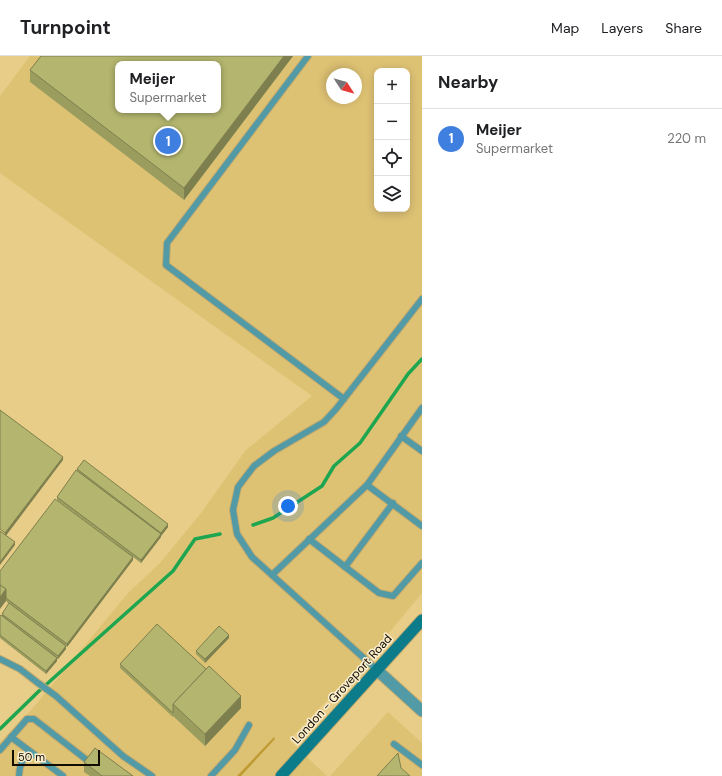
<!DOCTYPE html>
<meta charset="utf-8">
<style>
:root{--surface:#fff;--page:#f2f2f2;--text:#202124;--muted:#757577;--line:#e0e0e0;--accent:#0f766e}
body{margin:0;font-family:"DM Sans",sans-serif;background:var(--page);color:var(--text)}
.controls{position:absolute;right:12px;top:12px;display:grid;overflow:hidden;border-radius:8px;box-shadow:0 2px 10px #0003}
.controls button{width:36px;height:36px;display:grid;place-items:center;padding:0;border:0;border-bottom:1px solid var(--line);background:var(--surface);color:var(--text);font:20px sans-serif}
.compass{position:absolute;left:326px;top:12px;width:36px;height:36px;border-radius:50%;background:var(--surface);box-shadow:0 2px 10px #0003;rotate:126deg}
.scale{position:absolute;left:12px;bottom:10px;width:88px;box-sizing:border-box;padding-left:4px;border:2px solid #120b00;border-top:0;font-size:11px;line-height:14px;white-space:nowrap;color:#120b00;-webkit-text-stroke:3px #fcefcd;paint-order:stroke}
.you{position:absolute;left:288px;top:450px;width:14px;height:14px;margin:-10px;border:3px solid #fff;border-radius:50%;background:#1a73e8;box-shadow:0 0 0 6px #1a73e833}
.badge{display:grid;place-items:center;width:26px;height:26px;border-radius:50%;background:var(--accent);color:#fff;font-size:13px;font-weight:700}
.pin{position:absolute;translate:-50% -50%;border:2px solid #fff;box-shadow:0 1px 4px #0006}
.popup{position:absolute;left:115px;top:5px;width:106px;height:52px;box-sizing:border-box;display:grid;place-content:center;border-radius:8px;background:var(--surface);filter:drop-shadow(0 1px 3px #0005);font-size:13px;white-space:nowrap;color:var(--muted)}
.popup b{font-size:15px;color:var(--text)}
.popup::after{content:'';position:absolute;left:50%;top:100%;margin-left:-8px;border:8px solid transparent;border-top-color:var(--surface)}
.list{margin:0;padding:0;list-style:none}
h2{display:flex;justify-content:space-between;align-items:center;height:52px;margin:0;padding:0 16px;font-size:17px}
h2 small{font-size:13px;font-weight:400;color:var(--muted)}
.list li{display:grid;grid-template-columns:26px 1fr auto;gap:12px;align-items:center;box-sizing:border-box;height:60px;padding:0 16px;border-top:1px solid var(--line)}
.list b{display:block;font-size:15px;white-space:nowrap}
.list p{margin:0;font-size:13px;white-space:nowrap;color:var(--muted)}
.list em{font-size:13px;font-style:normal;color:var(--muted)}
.icon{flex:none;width:22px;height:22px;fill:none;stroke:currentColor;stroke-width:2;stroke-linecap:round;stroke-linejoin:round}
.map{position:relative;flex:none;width:422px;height:720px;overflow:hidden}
header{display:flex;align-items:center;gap:24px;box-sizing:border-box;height:56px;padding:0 20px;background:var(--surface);border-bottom:1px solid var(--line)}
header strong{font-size:19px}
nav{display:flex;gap:22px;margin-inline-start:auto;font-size:14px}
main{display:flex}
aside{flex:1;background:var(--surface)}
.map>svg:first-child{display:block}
.built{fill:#dec274;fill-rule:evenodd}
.green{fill:#bf9c33}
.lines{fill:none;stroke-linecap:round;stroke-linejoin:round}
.stream{stroke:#1da550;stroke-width:3.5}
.service-casing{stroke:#c1aa6f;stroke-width:8}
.minor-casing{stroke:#c1aa6f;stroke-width:13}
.secondary-casing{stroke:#c1aa6f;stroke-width:13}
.service{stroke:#519aa6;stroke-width:6}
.minor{stroke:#519aa6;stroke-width:11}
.secondary{stroke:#0c7b8a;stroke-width:11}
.wall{fill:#9b9d5f}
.shaded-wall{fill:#7e7f4e}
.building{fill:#b4b66f;stroke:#7e7f4e;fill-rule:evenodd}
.labels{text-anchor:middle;stroke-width:3;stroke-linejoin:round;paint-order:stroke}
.street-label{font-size:12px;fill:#120b00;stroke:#fcefcd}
</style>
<header>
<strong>Turnpoint</strong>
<nav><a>Map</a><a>Layers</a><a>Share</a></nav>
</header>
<main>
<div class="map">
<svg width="422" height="720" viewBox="0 0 422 720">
<rect width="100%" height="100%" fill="#e7cd87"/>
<!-- built -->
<g class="built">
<path d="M30,0H422V537L373,596L289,684L327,720H0V686L32,653L128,537L160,507L201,457L245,395L312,340L0,117V40ZM118,8H218V54H118ZM377,15H407V153H377ZM332,18H356V42H332Z"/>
<path d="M388,656L422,687V720H330Z"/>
</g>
<!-- green -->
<path class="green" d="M274,681L275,683L241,720H237Z"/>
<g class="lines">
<!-- stream -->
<g class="stream">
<path d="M253,469L273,462L322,430L334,410L360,387L408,318L422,303"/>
<path d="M0,673L39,635L173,515L195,483L220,478"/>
</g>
<!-- service casing -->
<g class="service-casing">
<g id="service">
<path d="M308,0L167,187L166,209L344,343"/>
<path d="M401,380L422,395"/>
<path d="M367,429L422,470"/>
<path d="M309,483L379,537L393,540L422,507"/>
<path d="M345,511L393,447"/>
<path d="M272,519L367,429L422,352"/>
<path d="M0,603L20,613L38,627L56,640L123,700L152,720"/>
<path d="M377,614L252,501L237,478L233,454L238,431L254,410L274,395L324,366L336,353L422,243"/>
<path d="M11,681L63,720"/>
<path d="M394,688L422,709"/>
<path d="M0,694L27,663H34L92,708"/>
<path d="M19,720C19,710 23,702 29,695"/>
<path d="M211,720L235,694L249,669"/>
</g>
</g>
<!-- minor casing -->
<g class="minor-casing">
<path id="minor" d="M377,614L422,655"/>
</g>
<!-- secondary casing -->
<g class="secondary-casing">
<path id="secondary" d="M281,720L422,564"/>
</g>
<!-- service -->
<use href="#service" class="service"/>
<!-- minor -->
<use href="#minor" class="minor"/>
<!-- secondary -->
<use href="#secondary" class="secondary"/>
</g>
<!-- wall -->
<g class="wall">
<path d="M41,0H293L184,144L30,26V14Z"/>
<path d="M77,413L168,471L161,480V481L141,507L133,501V504L67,591L66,590V593L58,603H57V605L46,618L0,582V560L2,559V558L9,548L6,545L0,515L116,488L57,444V441L77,414Z"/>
<path d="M229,582L205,607L196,598V595Z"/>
<path d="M120,608L241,652L205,690L173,660V661L120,612Z"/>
<path d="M84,706L133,720H90L84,716Z"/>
</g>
<!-- shaded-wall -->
<g class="shaded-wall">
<path d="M284,0H293L184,144V132Z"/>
<path d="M63,401V404L5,481V477Z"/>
<path d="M168,468V471L161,480V477Z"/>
<path d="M161,478V481L141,507V504Z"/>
<path d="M15,486V489L0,509V506Z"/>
<path d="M133,501V504L67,591V588Z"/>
<path d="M6,533V545L0,553V541Z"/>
<path d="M229,579V582L205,607V603Z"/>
<path d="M66,590V593L58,603V600Z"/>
<path d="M57,602V605L46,618V615Z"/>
<path d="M241,640V652L205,690V678Z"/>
</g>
<!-- building -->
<g class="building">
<path d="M41,0H284L184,132L30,14ZM118,8H218V54H118Z"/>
<path d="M0,354L63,401L5,477L0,473Z"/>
<path d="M84,404L168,468L161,477L77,413Z"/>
<path d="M76,414L161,478L141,504L57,441Z"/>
<path d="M55,443L133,501L67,588L6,542V533L0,529V515Z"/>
<path d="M0,475L15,486L0,506Z"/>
<path d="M0,529L6,533L0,541Z"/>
<path d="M9,547L66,590L58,600L2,558Z"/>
<path d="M1,559L57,602L46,615L0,579V560Z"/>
<path d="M157,568L206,613L173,648V657L120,608Z"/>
<path d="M219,570L229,579L205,603L196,595Z"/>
<path d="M209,610L241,640L205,678L173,648Z"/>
<path d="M95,692L133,720H102L84,706Z"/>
<path d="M398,697L401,712L410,720H377Z"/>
</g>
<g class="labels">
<!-- street labels -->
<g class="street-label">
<text transform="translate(342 633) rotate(-48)" y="4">London - Groveport Road</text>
</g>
</g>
</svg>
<div class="controls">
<button>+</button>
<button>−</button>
<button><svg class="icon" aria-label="locate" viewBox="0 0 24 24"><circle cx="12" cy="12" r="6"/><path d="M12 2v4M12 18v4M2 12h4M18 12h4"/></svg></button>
<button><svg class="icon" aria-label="layers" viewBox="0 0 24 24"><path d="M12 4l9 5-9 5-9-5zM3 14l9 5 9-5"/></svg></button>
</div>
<svg class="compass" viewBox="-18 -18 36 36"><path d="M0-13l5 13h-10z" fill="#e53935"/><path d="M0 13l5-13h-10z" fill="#757577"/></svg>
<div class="scale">50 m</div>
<div class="you"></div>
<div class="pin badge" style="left:168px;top:85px;background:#3f7fe0">1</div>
<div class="popup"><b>Meijer</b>Supermarket</div>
</div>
<aside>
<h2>Nearby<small></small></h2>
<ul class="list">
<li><span class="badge" style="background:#3f7fe0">1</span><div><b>Meijer</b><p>Supermarket</p></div><em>220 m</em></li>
</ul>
</aside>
</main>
